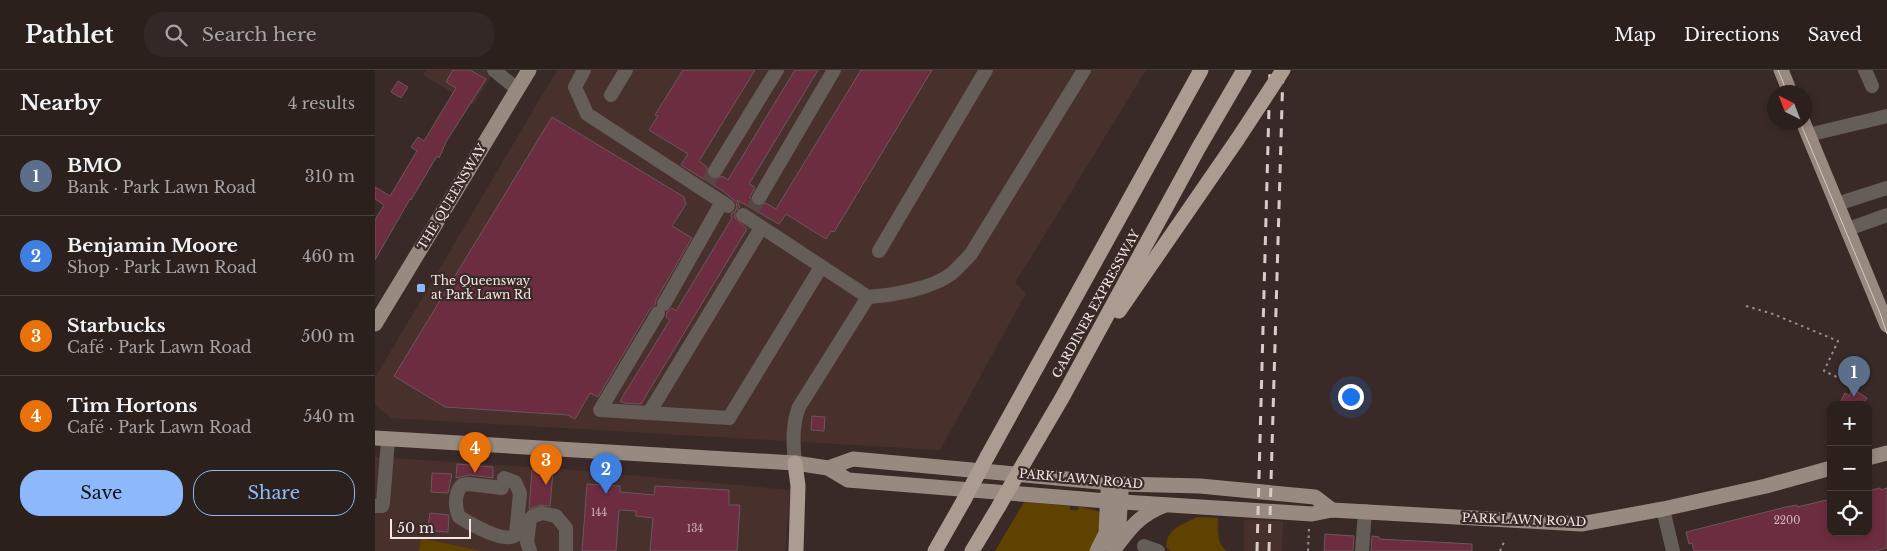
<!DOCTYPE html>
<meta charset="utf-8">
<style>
:root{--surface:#2c201d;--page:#342826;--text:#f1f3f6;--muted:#a6a3a4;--line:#483e3b;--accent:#8db9fc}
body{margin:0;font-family:"Libre Baskerville",serif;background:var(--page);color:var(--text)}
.controls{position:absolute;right:15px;bottom:15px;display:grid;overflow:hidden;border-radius:10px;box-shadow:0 2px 8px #0003}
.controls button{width:45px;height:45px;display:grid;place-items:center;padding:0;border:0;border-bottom:1px solid var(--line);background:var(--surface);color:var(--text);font:25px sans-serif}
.compass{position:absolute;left:1392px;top:15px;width:45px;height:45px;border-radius:50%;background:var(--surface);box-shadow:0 2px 8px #0003;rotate:318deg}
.scale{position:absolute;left:15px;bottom:12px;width:81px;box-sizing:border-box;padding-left:5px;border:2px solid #f3e7e6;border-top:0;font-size:14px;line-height:18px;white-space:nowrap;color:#f3e7e6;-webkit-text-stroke:4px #3a2a27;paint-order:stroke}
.you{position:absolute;left:975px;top:326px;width:18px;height:18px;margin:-12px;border:4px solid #fff;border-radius:50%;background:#1a73e8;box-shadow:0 0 0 8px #1a73e833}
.badge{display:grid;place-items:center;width:32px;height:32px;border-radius:50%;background:var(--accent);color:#fff;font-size:16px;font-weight:700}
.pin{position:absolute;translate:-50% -41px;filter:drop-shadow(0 1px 2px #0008)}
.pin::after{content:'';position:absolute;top:26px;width:18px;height:15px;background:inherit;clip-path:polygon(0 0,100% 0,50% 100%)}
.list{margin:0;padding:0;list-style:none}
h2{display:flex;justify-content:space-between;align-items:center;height:65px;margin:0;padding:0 20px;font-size:21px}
h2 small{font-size:16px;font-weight:400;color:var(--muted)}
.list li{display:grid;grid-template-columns:32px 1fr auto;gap:15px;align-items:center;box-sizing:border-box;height:80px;padding:0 20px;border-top:1px solid var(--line)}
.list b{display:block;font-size:19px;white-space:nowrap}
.list p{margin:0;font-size:16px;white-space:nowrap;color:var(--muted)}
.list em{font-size:16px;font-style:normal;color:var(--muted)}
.actions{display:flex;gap:10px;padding:15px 20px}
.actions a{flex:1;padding:11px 0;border:1px solid var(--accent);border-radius:20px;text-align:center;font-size:18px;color:var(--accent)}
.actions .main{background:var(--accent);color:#111}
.icon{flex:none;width:28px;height:28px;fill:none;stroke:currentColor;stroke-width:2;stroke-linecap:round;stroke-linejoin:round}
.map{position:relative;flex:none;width:1512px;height:481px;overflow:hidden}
header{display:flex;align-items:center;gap:30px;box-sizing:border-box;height:70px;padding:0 25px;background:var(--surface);border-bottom:1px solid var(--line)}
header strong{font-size:24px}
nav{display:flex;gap:28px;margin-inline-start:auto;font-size:18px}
.search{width:350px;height:45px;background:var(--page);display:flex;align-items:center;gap:12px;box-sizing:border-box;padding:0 18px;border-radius:20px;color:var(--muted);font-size:19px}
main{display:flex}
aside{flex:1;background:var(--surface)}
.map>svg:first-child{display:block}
.built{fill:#48312d}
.green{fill:#5f4200}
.building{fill:#6d2d41;stroke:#6a575b}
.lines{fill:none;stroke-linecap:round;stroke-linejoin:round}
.minor-tunnel{stroke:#564644;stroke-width:14;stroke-dasharray:14 7;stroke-linecap:butt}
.path{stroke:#9d8f8d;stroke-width:2;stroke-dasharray:2.5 4;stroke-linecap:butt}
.minor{stroke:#645d58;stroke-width:14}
.major{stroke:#988a81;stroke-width:15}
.highway{stroke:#ac9b90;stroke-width:15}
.tram{stroke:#d8cbca;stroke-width:1}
.rail{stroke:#d8cbca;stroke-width:3;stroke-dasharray:9 9;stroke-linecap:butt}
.highway-bridge{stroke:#ac9b90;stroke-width:15}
.poi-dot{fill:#8db9fc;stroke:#3a2a27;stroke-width:2}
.labels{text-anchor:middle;stroke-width:4.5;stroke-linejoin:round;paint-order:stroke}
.number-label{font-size:10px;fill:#d2b8bd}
.street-label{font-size:12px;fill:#f3e7e6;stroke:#3a2a27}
.poi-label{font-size:12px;fill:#f3e7e6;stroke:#3a2a27;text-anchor:start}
</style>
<header>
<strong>Pathlet</strong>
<div class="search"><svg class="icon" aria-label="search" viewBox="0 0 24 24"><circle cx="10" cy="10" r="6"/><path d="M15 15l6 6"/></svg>Search here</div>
<nav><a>Map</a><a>Directions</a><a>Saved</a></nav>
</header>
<main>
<aside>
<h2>Nearby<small>4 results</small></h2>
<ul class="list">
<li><span class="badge" style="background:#5c6f8a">1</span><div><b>BMO</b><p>Bank · Park Lawn Road</p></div><em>310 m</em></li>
<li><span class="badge" style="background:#3f7fe0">2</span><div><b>Benjamin Moore</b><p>Shop · Park Lawn Road</p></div><em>460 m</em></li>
<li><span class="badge" style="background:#e8710a">3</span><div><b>Starbucks</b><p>Café · Park Lawn Road</p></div><em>500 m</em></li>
<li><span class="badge" style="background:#e8710a">4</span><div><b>Tim Hortons</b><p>Café · Park Lawn Road</p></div><em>540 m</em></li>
</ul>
<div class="actions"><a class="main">Save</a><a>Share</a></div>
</aside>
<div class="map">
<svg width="1512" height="481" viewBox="0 0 1512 481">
<rect width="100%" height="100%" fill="#3a2a27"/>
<!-- built -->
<g class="built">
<path d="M51,0H120L98,35L48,5Z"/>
<path d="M182,0H771L640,213L651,223L565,380L16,348L0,335V308Z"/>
<path d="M0,387L200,400L415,420L410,481H107L46,468L44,481H0Z"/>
<path d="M869,450L908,451L907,481H869Z"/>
</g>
<!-- green -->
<g class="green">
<path d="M649,432L695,436V440H703L704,436L725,442L727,452L715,481H620Z"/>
<path d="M822,447L843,448C843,460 841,473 852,481H796L791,477C792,458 807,455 822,447Z"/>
<path d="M46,468L107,481H44Z"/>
</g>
<!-- building -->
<g class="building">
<path d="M78,0H95L111,9L71,72L64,88L62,86L59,91L36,130L35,129L0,190V150L9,135L0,129V117L15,126L42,81L36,77L43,67L49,71L81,18L71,12Z"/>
<path d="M308,0H380L324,91L332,97V105L335,108L340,110L347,106L353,110L420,0H443L374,114L380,117L375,127L379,135L384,137L391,133L401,139L486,0H557L459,162L456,161L451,169L411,144L404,154L362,130L365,137L360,141V148L372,159L266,334L249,333L245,331L295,250L291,247L292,242L297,238L301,241L357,148L356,144L360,141L362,137L361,132L348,121L306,95L313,84L274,60L283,46L280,45Z"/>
<path d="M23,11L33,17L26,28L16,22Z"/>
<path d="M177,47L309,127L311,134L297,156L317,168L281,230L280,235L275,239L223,327L215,323L200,349L193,345L70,337L19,306Z"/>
<path d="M1478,319L1492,328L1488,334L1490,335H1464L1470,323L1474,326Z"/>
<path d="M437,346L450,347L449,361L436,360Z"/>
<path d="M82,394L118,397V408L95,405L81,408Z"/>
<path d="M157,400L178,402L175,436L165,435L154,439Z"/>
<path d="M57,403L77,404L73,423L56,422Z"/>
<path d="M212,414L245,416V422L279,425L280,416L354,420V435H365L362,481H275L278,448L261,446V441L244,440L241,481H207Z"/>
<path d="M1505,418L1506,420L1512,418V478L1500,481H1319L1317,473L1314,474L1311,462L1411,437L1422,435V437L1456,429V462H1493V421Z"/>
<path d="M55,443L74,445L73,462L58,461V458L53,457Z"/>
<path d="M950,464L979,466L978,481H949Z"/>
<path d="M997,466L1004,467V469L1097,474V481H996Z"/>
</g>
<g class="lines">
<!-- minor-tunnel -->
<g class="minor-tunnel">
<path d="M333,112L340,101"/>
<path d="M378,139L384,128"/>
</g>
<!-- path -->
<g class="path">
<path d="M1371,236L1398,244L1463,271L1449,301L1475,313"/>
<path d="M933,481L934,458"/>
<path d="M1125,481L1129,472"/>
</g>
<!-- minor -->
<g class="minor">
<path d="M119,0L142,19"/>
<path d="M209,0L200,17L212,44L353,136"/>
<path d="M1490,0L1497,16"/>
<path d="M236,25L251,0"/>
<path d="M1433,65L1512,46"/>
<path d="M340,101L402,0"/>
<path d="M384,128L459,0"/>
<path d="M1462,134L1512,118"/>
<path d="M368,145L493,227C518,225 556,219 576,204C583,198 589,191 596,184L709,0"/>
<path d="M386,158L274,343L354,348L446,197"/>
<path d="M1473,159L1512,145"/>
<path d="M504,181L611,0"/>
<path d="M289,234L347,132"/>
<path d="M274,343L225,340L283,243"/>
<path d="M420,393C418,374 417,355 424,337L493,227"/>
<path d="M127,418L94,414L87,415C79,423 80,438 84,447C96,454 129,474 141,465L145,423L140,412L129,408"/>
<path d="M0,436H7L8,433L13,370"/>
<path d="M1288,439L1298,481"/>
<path d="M769,476L783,481"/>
<path d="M155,481L152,472L155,449L158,446L167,443L181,446L191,458V481"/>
<path d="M987,481L990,441"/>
</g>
<!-- major -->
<g class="major">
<path d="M1406,0L1415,22"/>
<path d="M1428,52L1512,255"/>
<path d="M0,254L154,0"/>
<path d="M0,368L420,393L453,398L473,410L732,431L937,444L957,440L1206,454L1288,439L1391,416L1456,398"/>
<path d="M1493,388L1512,383"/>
<path d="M453,398L478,389L746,414L825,416L940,427L957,440"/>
<path d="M736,475L744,454L746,422"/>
<path d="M722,481L731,463L733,421"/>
<path d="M738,481C754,459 764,445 790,435"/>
</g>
<!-- highway -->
<g class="highway">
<path d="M744,241L862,70"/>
<path d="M612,387L826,0"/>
<path d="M650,391L687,328L824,77L869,0"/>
<path d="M420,393L423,416L421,481"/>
<path d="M560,481L589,430"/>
<path d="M597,481L624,436"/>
</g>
<!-- tram -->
<g class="tram">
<path d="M1403,0L1412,22"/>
<path d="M1425,52L1505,243L1512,264"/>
</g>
<!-- rail -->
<g class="rail">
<path d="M882,481L895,0"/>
<path d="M894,481L908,0"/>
</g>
<!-- highway-bridge -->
<g class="highway-bridge">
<path d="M862,70L908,0"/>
<path d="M589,430L612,387"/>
<path d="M624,436L650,391"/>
</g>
</g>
<!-- markers -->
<rect class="poi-dot" x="41" y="213" width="10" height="10" rx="2.5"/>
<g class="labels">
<!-- number labels -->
<g class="number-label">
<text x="224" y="446">144</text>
<text x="1412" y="454">2200</text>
<text x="320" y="462">134</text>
</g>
<!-- street labels -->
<g class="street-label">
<text transform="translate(77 127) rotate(-59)" y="4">THE QUEENSWAY</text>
<text transform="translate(721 234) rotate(-61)" y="4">GARDINER EXPRESSWAY</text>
<text transform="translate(706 409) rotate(5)" y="4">PARK LAWN ROAD</text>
<text transform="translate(1149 450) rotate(2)" y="4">PARK LAWN ROAD</text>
</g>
<!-- poi labels -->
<g class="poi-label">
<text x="56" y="215">The Queensway<tspan x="56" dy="14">at Park Lawn Rd</tspan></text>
</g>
</g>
</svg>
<div class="controls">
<button>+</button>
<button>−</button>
<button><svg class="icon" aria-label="locate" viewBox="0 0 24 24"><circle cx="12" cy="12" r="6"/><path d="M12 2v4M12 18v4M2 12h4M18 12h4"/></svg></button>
</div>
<svg class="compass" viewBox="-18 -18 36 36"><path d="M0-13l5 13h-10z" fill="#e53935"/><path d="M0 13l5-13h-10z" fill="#a6a3a4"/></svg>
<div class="scale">50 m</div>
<div class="you"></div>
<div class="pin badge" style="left:1479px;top:327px;background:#5c6f8a">1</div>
<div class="pin badge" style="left:231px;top:424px;background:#3f7fe0">2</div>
<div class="pin badge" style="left:171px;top:415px;background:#e8710a">3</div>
<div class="pin badge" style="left:100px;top:403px;background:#e8710a">4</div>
</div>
</main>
